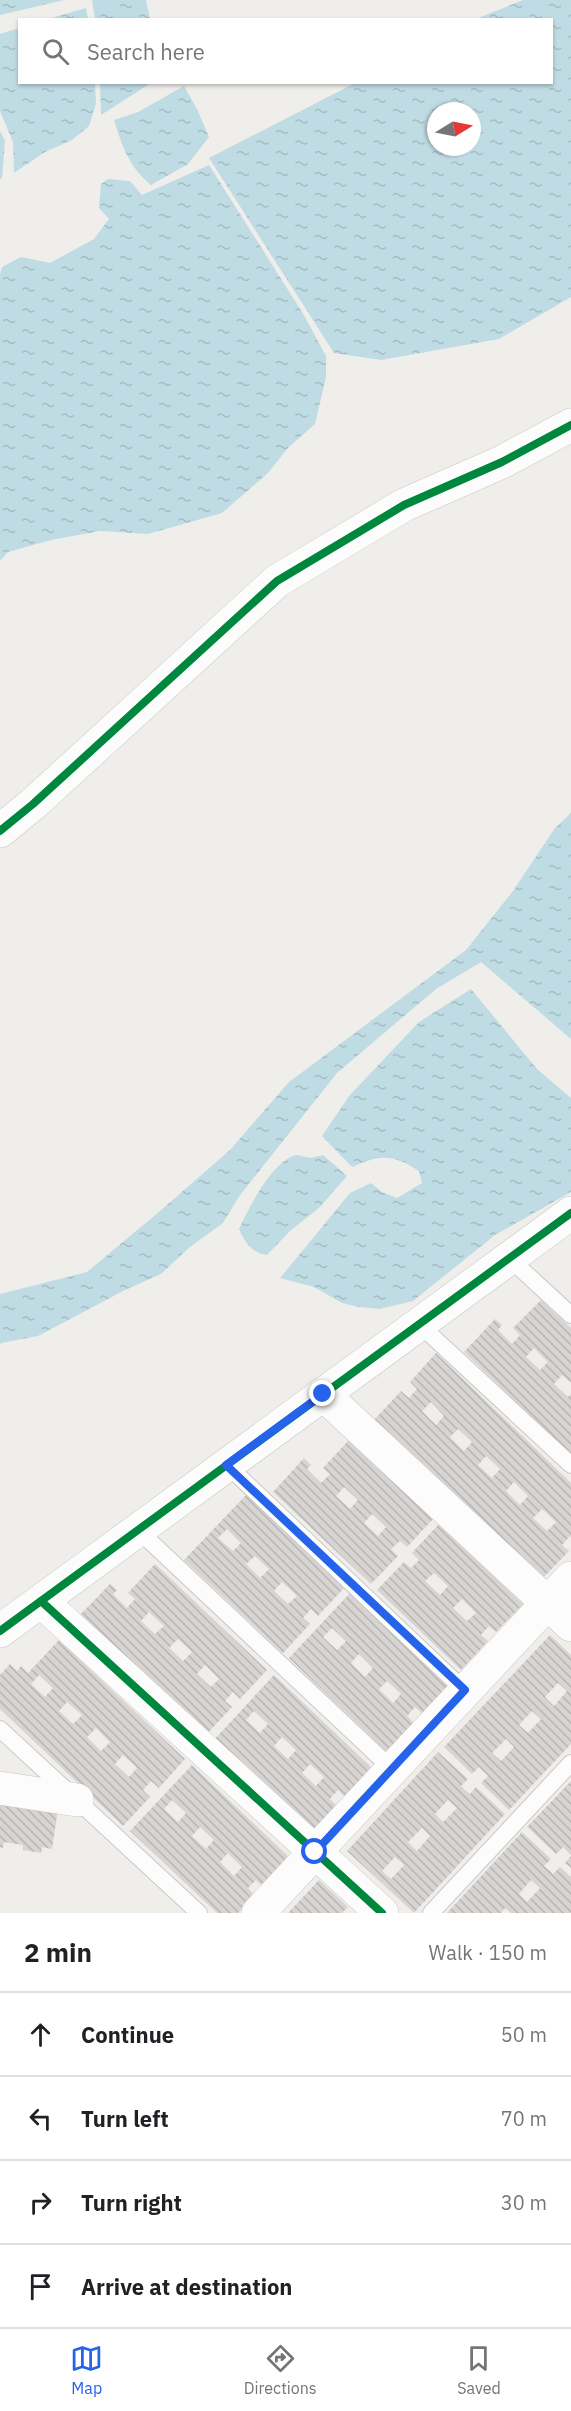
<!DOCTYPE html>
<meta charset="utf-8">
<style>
:root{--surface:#fff;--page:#f6f6f6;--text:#202124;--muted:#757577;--line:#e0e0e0;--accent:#2563eb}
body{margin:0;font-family:"IBM Plex Sans",sans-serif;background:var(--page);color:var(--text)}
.compass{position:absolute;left:427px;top:102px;width:54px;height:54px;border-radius:50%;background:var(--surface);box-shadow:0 2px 4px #0004;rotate:80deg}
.stop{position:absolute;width:18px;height:18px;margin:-14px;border:4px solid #2563eb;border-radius:50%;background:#fff}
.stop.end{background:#2563eb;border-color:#fff;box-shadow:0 2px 6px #0008}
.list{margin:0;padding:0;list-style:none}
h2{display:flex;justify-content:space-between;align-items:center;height:78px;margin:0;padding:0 24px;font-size:26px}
h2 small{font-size:20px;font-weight:400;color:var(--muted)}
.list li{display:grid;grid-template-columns:39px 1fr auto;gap:18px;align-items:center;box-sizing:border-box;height:84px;padding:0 24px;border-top:2px solid var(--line)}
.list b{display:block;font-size:22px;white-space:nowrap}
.list em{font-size:20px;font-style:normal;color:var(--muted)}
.icon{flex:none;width:33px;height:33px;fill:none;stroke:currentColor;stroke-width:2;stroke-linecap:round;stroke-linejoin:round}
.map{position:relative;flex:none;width:571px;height:1913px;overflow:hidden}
.search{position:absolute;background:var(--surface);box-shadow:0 2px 4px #0004;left:18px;right:18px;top:18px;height:66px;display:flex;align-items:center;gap:15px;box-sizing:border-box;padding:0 21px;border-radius:0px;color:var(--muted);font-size:22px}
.sheet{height:414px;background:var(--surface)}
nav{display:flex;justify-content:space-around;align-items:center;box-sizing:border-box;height:84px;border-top:2px solid var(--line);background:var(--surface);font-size:16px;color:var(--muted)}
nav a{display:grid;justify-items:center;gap:3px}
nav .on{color:var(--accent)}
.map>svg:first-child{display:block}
.water{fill:url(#water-ripples);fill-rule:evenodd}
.building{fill:url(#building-back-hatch);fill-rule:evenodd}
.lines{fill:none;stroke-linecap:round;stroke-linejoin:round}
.lane-casing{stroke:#c9c8c7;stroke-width:18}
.street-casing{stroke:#c9c8c7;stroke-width:34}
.lane{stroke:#fdfcfc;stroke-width:16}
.street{stroke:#fdfcfc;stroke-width:33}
.cycleway-casing{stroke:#fff;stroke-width:11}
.cycleway{stroke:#00873e;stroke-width:8}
.route{stroke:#2563eb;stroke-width:8}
</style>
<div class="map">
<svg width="571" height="1913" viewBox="0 0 571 1913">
<defs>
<pattern id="water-ripples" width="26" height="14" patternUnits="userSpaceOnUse" patternTransform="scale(1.5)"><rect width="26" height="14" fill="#bfdbe3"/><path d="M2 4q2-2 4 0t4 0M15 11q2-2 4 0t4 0" fill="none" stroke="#a4bcc2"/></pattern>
<pattern id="building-back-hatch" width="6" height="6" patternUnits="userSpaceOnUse" patternTransform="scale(1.5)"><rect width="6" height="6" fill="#d7d4d2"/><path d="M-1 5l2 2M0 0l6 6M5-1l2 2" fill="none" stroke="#b8b6b4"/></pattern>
</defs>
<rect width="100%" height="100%" fill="#f0eeeb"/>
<!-- water -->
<g class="water">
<path d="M0,0H64L0,15Z"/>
<path d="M92,0H146L150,19H95Z"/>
<path d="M523,0H571V297L499,339L381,360L334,353L209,158L355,83L552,82V20L476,19ZM436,111H472V147H436Z"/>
<path d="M86,8L88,19H48Z"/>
<path d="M19,28L20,82L95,83L96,104L89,126L72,140L45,152L14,173L13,142L0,111V34Z"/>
<path d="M100,82H151V83L101,115Z"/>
<path d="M184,86L197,109L209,137L188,164L151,185C129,167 122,146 114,120L138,112Z"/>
<path d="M0,131L5,141L2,178L0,179Z"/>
<path d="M209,165L304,315L326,356V377L315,424L288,448L268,473L222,513L148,534L100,531L51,540L8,552L0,561V274L2,267L21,257L50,263L94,239L109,219L99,208L101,184L108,179L130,181L142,195Z"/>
<path d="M571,813V1039L481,962L436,989L337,1073L240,1195L223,1223L190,1247L161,1274L125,1290L38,1336L1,1343L0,1346V1294L87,1272L160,1211L230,1150L289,1082L466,950L513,891L555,828Z"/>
<path d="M471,989L537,1069L571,1098V1192L495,1235L413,1301L380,1309L359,1307L342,1303L314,1287L280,1278L350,1193L371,1183L382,1192L397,1198L422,1183L419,1171C393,1154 380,1154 352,1167L322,1136L349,1096L419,1022Z"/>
<path d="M297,1155L311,1158L323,1155L347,1176L320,1207L290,1231L267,1255C251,1252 246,1244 239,1229C249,1208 273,1159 297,1155Z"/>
</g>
<!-- building -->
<g class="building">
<path d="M541,1300L571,1328V1383L562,1375L554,1384L568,1397L571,1394V1455L464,1352L495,1319L502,1325L498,1330L512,1344L520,1335L513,1328ZM534,1348L548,1362L540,1370L526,1357Z"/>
<path d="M436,1353L571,1483V1537L570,1536L562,1545L569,1551L541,1580L374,1420L401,1391L409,1398L417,1389L410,1382ZM431,1402L444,1416L436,1425L422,1411ZM458,1429L472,1442L464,1451L450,1437ZM486,1456L500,1469L492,1478L478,1465ZM514,1482L528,1496L520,1505L506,1491ZM542,1509L556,1522L547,1531L533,1518Z"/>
<path d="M350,1439L434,1518L407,1547L400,1541L391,1549L398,1556L371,1584L273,1492L304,1458L311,1465L307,1469L321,1483L330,1474L323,1468ZM344,1487L358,1500L350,1509L336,1496ZM372,1514L386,1527L378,1536L364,1523Z"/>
<path d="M247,1494L345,1587L318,1616L311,1609L303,1618L310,1624L283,1653L184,1560ZM227,1529L241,1543L233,1551L218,1538ZM255,1556L269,1569L260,1578L246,1564ZM282,1582L297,1596L288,1604L274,1591Z"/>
<path d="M439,1524L523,1604L496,1632L489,1626L481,1635L488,1641L461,1670L377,1590L404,1562L411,1568L419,1560L412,1553ZM434,1573L448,1586L440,1595L425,1581ZM462,1599L476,1613L467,1621L453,1608Z"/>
<path d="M155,1564L267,1670L240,1699L233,1692L225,1701L232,1707L205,1736L79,1616L110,1584L117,1590L113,1594L127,1608L135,1599L128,1593ZM149,1612L164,1626L155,1634L141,1621ZM178,1639L192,1652L183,1661L169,1648ZM205,1665L219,1679L211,1687L197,1674Z"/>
<path d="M351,1592L450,1685L423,1714L415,1707L407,1716L414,1723L387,1752L289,1658ZM332,1628L346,1641L337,1650L323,1637ZM359,1654L373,1668L365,1677L351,1663ZM387,1681L401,1694L393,1703L379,1689Z"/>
<path d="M550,1635L571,1655V1744L509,1810L481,1783L488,1776L479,1767L472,1774L444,1747ZM558,1683L567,1691L554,1706L545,1697ZM532,1711L541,1719L528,1733L519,1725ZM506,1739L514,1747L501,1761L492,1753Z"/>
<path d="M59,1640L185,1759L159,1788L151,1781L143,1790L150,1797L123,1826L0,1709V1675L10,1664L17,1671L21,1666L28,1673ZM39,1675L53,1688L45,1697L31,1684ZM67,1702L82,1715L73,1724L59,1711ZM96,1728L110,1742L101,1751L87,1737ZM123,1755L137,1768L129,1777L115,1764Z"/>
<path d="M274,1675L372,1768L345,1797L338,1790L330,1799L337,1806L310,1835L212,1742ZM254,1711L268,1724L260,1733L246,1720ZM282,1737L296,1750L288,1759L274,1746ZM310,1764L324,1777L316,1786L302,1773Z"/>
<path d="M438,1752L468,1779L461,1786L465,1790L470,1794L476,1787L505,1814L414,1913L347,1851ZM448,1800L457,1808L443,1822L435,1814ZM422,1828L430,1836L417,1851L408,1842ZM395,1857L404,1865L391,1879L382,1871Z"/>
<path d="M192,1765L290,1858L263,1887L256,1880L248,1888L255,1896L238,1913H217L130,1831ZM172,1800L186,1813L178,1822L164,1809ZM200,1827L214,1840L206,1849L192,1836ZM228,1853L242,1867L234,1876L220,1862Z"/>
<path d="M571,1781V1855L563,1847L556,1854L527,1827Z"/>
<path d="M0,1801L58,1809L52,1849L42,1847L41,1853L23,1850V1845L4,1842L3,1848L0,1847Z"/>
<path d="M522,1832L551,1859L544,1866L549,1870L553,1874L560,1867L571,1877V1913H511L505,1908L501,1913H447ZM531,1880L540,1888L527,1902L519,1894Z"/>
<path d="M571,1856V1868L565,1863Z"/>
<path d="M319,1880L348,1907L342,1913H288Z"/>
</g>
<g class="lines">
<!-- lane casing -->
<g class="lane-casing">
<g id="lane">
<path d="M509,1258L571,1315"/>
<path d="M419,1324L571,1465"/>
<path d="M227,1465L465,1691"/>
<path d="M138,1530L392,1769"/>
<path d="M0,1729L199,1913"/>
<path d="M431,1913L571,1763"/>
</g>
</g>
<!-- street casing -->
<g class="street-casing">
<g id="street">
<path d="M0,831L33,804L277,581L404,505L502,462L571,425"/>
<path d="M323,1394L571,1625"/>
<path d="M41,1601L382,1913"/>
<path d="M0,1631L571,1213"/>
<path d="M0,1788L77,1800"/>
<path d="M258,1913L571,1578"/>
</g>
</g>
<!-- lane -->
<use href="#lane" class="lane"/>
<!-- street -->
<use href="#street" class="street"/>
<!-- cycleway casing -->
<g class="cycleway-casing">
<g id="cycleway">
<path d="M0,831L33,804L277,581L404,505L502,462L571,425"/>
<path d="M41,1601L382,1913"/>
<path d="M0,1631L571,1213"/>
</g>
</g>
<!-- cycleway -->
<use href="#cycleway" class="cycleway"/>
</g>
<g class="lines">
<!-- route -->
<path class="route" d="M315,1852L465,1690L226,1465L323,1394"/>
</g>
</svg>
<svg class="compass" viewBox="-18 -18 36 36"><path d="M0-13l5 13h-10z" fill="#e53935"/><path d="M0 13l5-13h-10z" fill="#757577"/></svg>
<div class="stop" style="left:315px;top:1852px"></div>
<div class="stop end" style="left:323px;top:1394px"></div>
<div class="search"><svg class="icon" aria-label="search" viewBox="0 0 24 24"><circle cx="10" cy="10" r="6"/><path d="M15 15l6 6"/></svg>Search here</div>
</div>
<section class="sheet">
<h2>2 min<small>Walk · 150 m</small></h2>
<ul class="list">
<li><svg class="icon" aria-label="ahead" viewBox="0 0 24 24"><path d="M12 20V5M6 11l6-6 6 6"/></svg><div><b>Continue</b></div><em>50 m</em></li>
<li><svg class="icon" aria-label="left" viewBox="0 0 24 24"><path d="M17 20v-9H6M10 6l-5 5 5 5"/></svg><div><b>Turn left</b></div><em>70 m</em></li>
<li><svg class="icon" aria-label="right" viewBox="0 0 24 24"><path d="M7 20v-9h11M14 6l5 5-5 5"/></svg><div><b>Turn right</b></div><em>30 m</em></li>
<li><svg class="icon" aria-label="arrive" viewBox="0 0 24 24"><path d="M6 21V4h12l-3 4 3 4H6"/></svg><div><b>Arrive at destination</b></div></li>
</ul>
</section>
<nav>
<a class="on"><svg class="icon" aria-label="map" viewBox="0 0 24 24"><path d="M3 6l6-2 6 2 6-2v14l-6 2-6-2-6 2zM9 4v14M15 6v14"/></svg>Map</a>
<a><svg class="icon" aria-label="directions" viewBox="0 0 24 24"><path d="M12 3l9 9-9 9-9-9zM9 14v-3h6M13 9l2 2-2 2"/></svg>Directions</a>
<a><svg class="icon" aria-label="saved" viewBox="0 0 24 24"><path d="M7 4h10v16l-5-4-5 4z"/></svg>Saved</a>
</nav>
